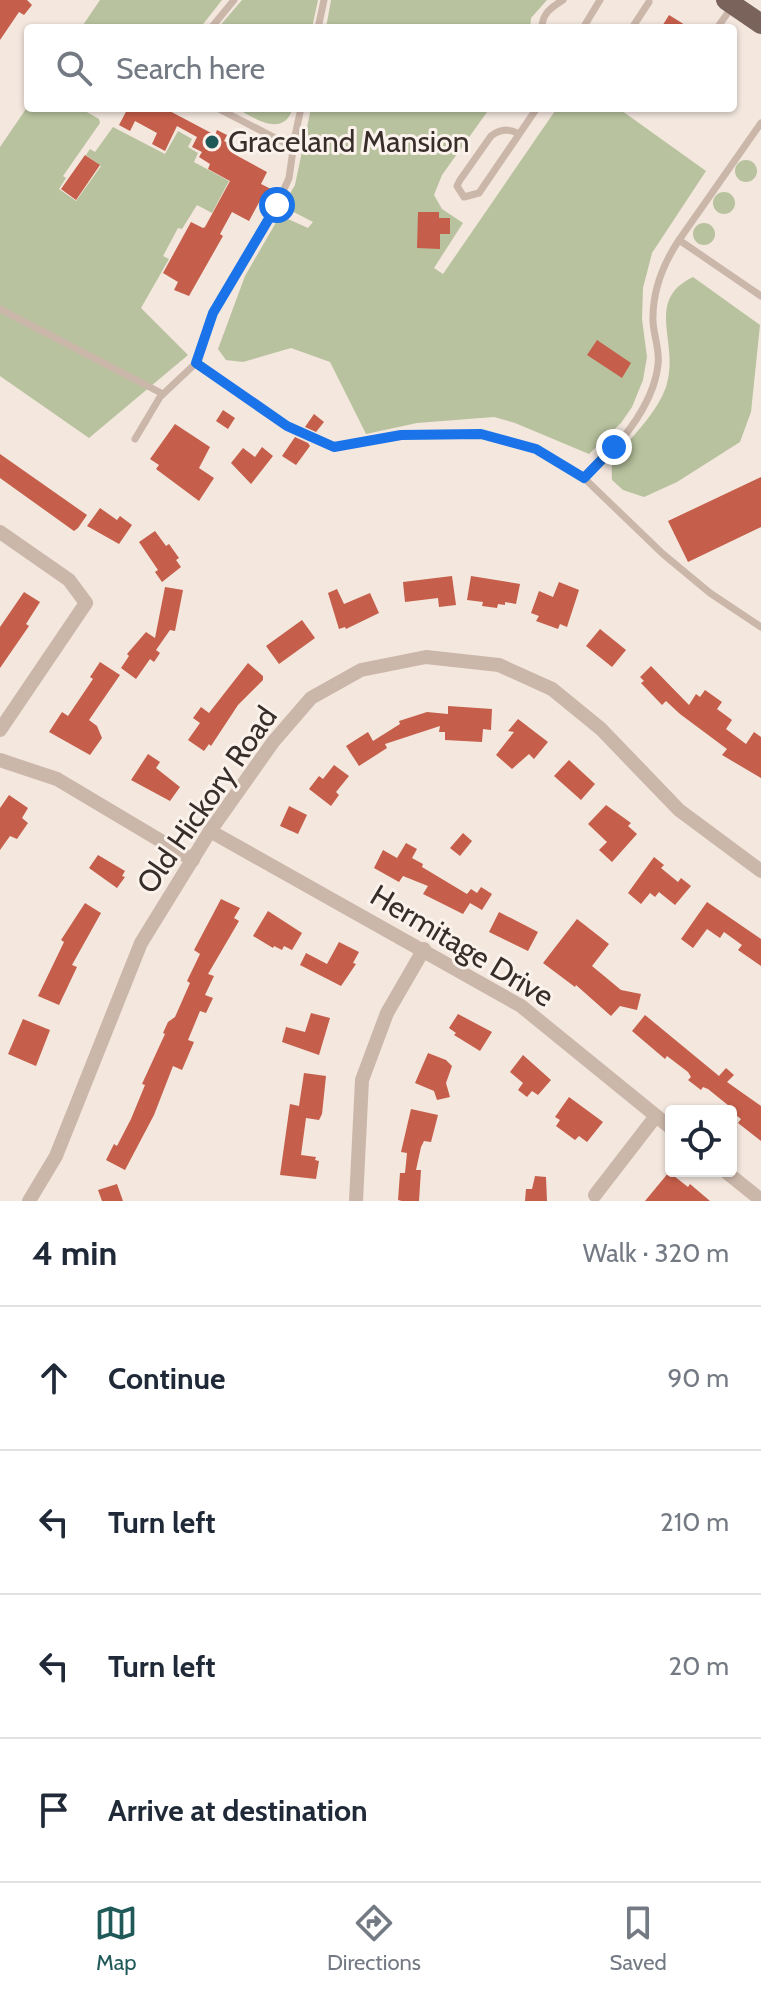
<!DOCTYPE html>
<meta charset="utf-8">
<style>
:root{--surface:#fff;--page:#f2f2f3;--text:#1f2937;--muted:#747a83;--line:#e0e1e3;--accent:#1f5a59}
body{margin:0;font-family:Cabin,sans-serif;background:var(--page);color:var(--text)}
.controls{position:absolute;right:24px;bottom:24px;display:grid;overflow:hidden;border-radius:8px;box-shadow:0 2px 6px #0004}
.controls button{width:72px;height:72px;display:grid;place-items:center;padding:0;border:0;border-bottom:2px solid var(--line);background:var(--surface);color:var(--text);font:40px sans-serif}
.stop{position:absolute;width:24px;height:24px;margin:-18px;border:6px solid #1a73e8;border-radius:50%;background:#fff}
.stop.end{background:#1a73e8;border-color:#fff;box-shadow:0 2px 8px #0008}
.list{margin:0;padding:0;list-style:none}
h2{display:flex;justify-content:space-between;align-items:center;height:104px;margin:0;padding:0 32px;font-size:34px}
h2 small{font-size:26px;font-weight:400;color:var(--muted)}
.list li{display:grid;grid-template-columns:52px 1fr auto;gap:24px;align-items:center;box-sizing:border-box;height:144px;padding:0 32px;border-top:2px solid var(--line)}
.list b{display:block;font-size:30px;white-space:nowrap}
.list em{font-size:26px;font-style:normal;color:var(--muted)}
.icon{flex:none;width:44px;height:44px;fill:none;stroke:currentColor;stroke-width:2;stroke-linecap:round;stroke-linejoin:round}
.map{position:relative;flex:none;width:761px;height:1201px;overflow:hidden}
.search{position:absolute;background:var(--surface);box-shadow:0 2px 6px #0004;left:24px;right:24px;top:24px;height:88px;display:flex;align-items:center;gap:20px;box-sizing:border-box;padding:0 28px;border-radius:8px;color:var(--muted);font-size:30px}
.sheet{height:680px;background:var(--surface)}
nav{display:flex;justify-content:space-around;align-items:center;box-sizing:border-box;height:112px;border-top:2px solid var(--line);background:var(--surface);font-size:22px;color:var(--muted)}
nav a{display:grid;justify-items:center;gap:4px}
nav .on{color:var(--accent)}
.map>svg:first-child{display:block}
.green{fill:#b8c29e}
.building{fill:#c55e4a}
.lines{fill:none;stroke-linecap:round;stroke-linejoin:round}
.lane{stroke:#cbb6aa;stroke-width:7}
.street{stroke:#cbb6aa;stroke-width:14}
.primary{stroke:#7a635b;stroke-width:20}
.route{stroke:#1a73e8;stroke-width:10}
.poi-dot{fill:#1f5a59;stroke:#faf2eb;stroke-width:3}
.labels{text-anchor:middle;stroke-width:6;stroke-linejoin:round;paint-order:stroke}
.poi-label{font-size:30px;fill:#382d29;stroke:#faf2eb;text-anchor:start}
.street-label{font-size:30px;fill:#382d29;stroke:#faf2eb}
</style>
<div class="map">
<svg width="761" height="1201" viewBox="0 0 761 1201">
<rect width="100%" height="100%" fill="#f3e7de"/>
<!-- green -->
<g class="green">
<path d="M100,0H222L200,28H81Z"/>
<path d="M242,0H318L312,28H218Z"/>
<path d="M331,0H547L531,18L530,28L496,26L326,28Z"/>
<path d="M28,106V108H80L99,119L100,123L63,176L66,178L59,189L76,201L101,166L86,155L90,149L95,152L113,127L165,154L178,131L192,139L188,147L198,153L194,162L229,181L212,213L197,205L182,229L178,228L163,256L169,259L141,308L188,355L89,438L0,376V147Z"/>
<path d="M236,108H293C283,139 254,118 236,108Z"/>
<path d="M311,108H490L442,175L434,195L442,209L463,223L434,268L443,274L557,108H618L706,171L652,253L643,288L642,319L647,357L643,380L632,407L621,423L589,454L515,423L494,417L417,423L366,434L330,362L291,348L243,362L226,360L218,349L245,276L278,219H288L308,228L313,222L288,209L285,202L295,185Z"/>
<circle cx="746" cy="171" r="11"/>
<circle cx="724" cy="203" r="11"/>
<circle cx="704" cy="234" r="11"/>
<path d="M693,277L760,325L751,412L740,442L677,482L644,497L623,490L612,480C612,475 611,466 613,462C615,457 621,451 624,447C639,429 658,410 666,387C681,343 643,301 693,277Z"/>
</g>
<!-- building -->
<g class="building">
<path d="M0,0H27L32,5L24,15L19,12L0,40Z"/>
<path d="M669,15L690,28H661Z"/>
<path d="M128,108H164L215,135L217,130L227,135L224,141L238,148L234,154L267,172L261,184L273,190L268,200L262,197L249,221L232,212L220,234L223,236L189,296L174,290L178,282L163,273L191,222L203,228L205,227L230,181L208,169L210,164L199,157L202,152L192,147L197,137L177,126L165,151L152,144L157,133L135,121L130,131L119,125Z"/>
<path d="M85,155L100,165L76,200L61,189Z"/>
<path d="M418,212H439V218H450V234H440V249L417,248Z"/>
<path d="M597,340L631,363L622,378L587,355Z"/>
<path d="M223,410L235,418L228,429L216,421Z"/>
<path d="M314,414L324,422L316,432L305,427Z"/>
<path d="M175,424L210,447L199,468L214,478L199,501L156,469L159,465L150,459Z"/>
<path d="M295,437L308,443L310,446L296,465L282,456Z"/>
<path d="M262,447L273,456L251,484L231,463L243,448L255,457Z"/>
<path d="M0,454L87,515L78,528L74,531L0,478Z"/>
<path d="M761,477V527L688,562L668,521Z"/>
<path d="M100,508L117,520L120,516L132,525L119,544L87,526Z"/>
<path d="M155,531L166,546L169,544L179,558L176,560L181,567L162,582L155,572L158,570L139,542Z"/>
<path d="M452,576L456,605L439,607L438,598L405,602L403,582Z"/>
<path d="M471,576L520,584L516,604L505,602V605L498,604L497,608L482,606L483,602L467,600Z"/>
<path d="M559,582L579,590L567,627L560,624L558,629L536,621L539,616L531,613L539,591L553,597Z"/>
<path d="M165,587L183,590L175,631L170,630L156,650L160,653L154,662L150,659L136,679L121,668L129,656L127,654L146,632L155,638Z"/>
<path d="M337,589L344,604L370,593L379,613L346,629L345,627L339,629L328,593Z"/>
<path d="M24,592L40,602L26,624L29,626L0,668V627Z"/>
<path d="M302,620L315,638L279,664L266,646Z"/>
<path d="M600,629L626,650L612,667L586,646Z"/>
<path d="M100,662L120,675L89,720L97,726L102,738L90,755L49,732L62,712L68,716L93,679L90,677Z"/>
<path d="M248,663L263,676V680L238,705L211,746L209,744L204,751L188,740L200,723L193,718L201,707L209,713Z"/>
<path d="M651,666L689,705L696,694L700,697L705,690L722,702L717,709L732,720L726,729L746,744L754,732L761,737V778L722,755L727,749L680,714L666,701L662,705L641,683L644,681L640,677Z"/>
<path d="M448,706L492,709L491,730L483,729L482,742L445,740V732H439L440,726L385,744L387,748L359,766L346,746L368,732L373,741L400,724L399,721L427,712L448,714Z"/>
<path d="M518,719L548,742L534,759L529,754L512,769L496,755L514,732L508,731Z"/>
<path d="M148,754L160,762L156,768L180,787L170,801L131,780Z"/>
<path d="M569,760L595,784L581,800L554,776Z"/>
<path d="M334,765L349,776L336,792L339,795L331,806L309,789L319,776L323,779Z"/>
<path d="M9,795L28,808L22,818L28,823L17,839L10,836L0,850V808Z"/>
<path d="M606,805L631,823L628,826L637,834L612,862L599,850L607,842L588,824Z"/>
<path d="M289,806L307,815L298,834L280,826Z"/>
<path d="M463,833L472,841L460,856L450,848Z"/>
<path d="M406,843L417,849L412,858L423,864L422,867L467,894L471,889L477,893L481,887L492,894L482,910L470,903L463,914L423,894L428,886L403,876L399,882L374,868L383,850L397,858Z"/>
<path d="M98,855L125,871L122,876L125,877L117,888L89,868Z"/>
<path d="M654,857L664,865L661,868L678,882L681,878L691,886L675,905L659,892L655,897L650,893L641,904L628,893Z"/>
<path d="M221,899L240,908L234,918L239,921L208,974L214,976L205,995L213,998L206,1013L200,1011L188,1040L194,1042L182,1070L173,1066L154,1115L125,1170L106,1160L114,1144L117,1146L131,1119L145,1085L142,1084L165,1034L163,1033L168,1022L175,1017L190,983L187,981L200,954L194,950Z"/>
<path d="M707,902L761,939V966L738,950L742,945L724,932L720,938L707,929L693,948L681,939Z"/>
<path d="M85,903L101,913L72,965L77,967L59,1005L38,996L64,942L61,940Z"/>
<path d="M268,911L302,933L292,950L284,946L282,950L274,946L273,948L253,936Z"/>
<path d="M499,912L538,932L528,951L489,932Z"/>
<path d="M577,919L609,944L592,966L621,990L641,994L637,1010L620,1006L611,1016L576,985L575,987L543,963Z"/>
<path d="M339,942L359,952L353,963L356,964L341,986L300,965L306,953L327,964Z"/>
<path d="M311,1013L330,1018L319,1055L282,1042L286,1027L305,1032Z"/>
<path d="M458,1014L492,1032L480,1051L454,1035L456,1033L449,1028Z"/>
<path d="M645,1015L719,1076L726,1068L734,1075L727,1082L761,1106V1141L738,1123L741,1119L732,1112L734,1110L708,1089L703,1087L701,1090L688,1080L691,1077L688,1072L667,1056L665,1059L632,1031Z"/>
<path d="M23,1019L50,1030L36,1066L8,1054Z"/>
<path d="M428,1053L446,1060L452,1066L446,1083L450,1097L437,1100L434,1091L415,1083Z"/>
<path d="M523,1055L551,1080L538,1095L532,1091L527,1097L518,1090L523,1083L510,1072Z"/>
<path d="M304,1073L326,1076L322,1114L319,1120L306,1118L301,1155L316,1157L315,1160L319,1161L316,1179L280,1175L290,1104L299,1106Z"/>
<path d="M569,1097L603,1122L587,1142L579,1136L575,1140L556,1126L560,1120L555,1117Z"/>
<path d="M411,1109L438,1115L431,1142L424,1141L421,1147L416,1170H421L419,1201H402L398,1200L400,1173H405L407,1153L401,1152Z"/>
<path d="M669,1172L688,1187L690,1184L710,1201H645Z"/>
<path d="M535,1176L546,1177L547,1201H525L526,1189H532Z"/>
<path d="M117,1184L123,1201H102L98,1190Z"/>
</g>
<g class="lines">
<!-- lane -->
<g class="lane">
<path d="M211,28L234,0"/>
<path d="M318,28L324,0"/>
<path d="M542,28C542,13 552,7 563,0"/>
<path d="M583,28L600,0"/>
<path d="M632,28L649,2"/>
<path d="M717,28L732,7"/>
<path d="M217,108L283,142L295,136L301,108"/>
<path d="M761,123L679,240L761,296"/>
<path d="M519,134C509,128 500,129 491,136L460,180L457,186L464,197L479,193L537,108"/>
<path d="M0,309L163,394"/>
<path d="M196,363L287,426L334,447L401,435L481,434L536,449L584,478L663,554L710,593L761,627"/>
<path d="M135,439L160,397L196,363L213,313L277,205L289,178L295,136"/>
<path d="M584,478C615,451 653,408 658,365C660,350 654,337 653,322C652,292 663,264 679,240"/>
</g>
<!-- street -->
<g class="street">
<path d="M0,532L69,580L86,603L0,730"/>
<path d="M0,760L57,779L193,860"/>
<path d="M210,831L521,1006L671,1128"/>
<path d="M725,1171L761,1200"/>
<path d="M595,1195L656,1116"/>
<path d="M29,1201L56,1156L141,943L210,831L273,742L311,698L361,670L426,657L499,665L552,689L601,729L679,810L761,871"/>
<path d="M356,1201L362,1080L387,1013L424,949"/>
</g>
<!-- primary -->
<path class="primary" d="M726,0L761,24"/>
</g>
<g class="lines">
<!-- route -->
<path class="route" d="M277,205L213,313L196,363L287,426L334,447L401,435L481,434L536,449L584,478L614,447"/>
</g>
<!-- markers -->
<circle class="poi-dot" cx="212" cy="142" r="8"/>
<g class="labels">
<!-- poi labels -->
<g class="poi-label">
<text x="228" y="152">Graceland Mansion</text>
</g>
<!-- street labels -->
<g class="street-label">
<text transform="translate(207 800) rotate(-55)" y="10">Old Hickory Road</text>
<text transform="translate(462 946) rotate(31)" y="10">Hermitage Drive</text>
</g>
</g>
</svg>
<div class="controls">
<button><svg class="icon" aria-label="locate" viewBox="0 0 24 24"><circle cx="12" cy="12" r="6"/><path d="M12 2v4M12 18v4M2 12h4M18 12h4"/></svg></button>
</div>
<div class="stop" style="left:277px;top:205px"></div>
<div class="stop end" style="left:614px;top:447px"></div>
<div class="search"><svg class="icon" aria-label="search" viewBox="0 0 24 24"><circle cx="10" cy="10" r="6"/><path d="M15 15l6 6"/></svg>Search here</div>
</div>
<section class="sheet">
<h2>4 min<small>Walk · 320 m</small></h2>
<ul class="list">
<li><svg class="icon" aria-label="ahead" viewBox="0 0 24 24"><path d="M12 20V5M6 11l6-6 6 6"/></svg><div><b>Continue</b></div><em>90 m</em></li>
<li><svg class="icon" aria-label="left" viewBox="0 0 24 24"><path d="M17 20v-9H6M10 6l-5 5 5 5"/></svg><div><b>Turn left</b></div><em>210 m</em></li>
<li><svg class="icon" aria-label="left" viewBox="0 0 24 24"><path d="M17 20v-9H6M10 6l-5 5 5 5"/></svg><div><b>Turn left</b></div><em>20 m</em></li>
<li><svg class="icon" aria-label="arrive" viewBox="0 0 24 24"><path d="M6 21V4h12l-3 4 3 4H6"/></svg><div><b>Arrive at destination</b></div></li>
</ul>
</section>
<nav>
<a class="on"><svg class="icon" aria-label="map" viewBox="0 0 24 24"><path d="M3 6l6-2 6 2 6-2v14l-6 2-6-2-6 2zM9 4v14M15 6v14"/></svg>Map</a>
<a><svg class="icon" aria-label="directions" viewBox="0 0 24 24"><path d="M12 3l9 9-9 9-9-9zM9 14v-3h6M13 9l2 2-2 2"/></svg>Directions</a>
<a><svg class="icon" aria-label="saved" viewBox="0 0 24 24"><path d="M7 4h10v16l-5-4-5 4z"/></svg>Saved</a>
</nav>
